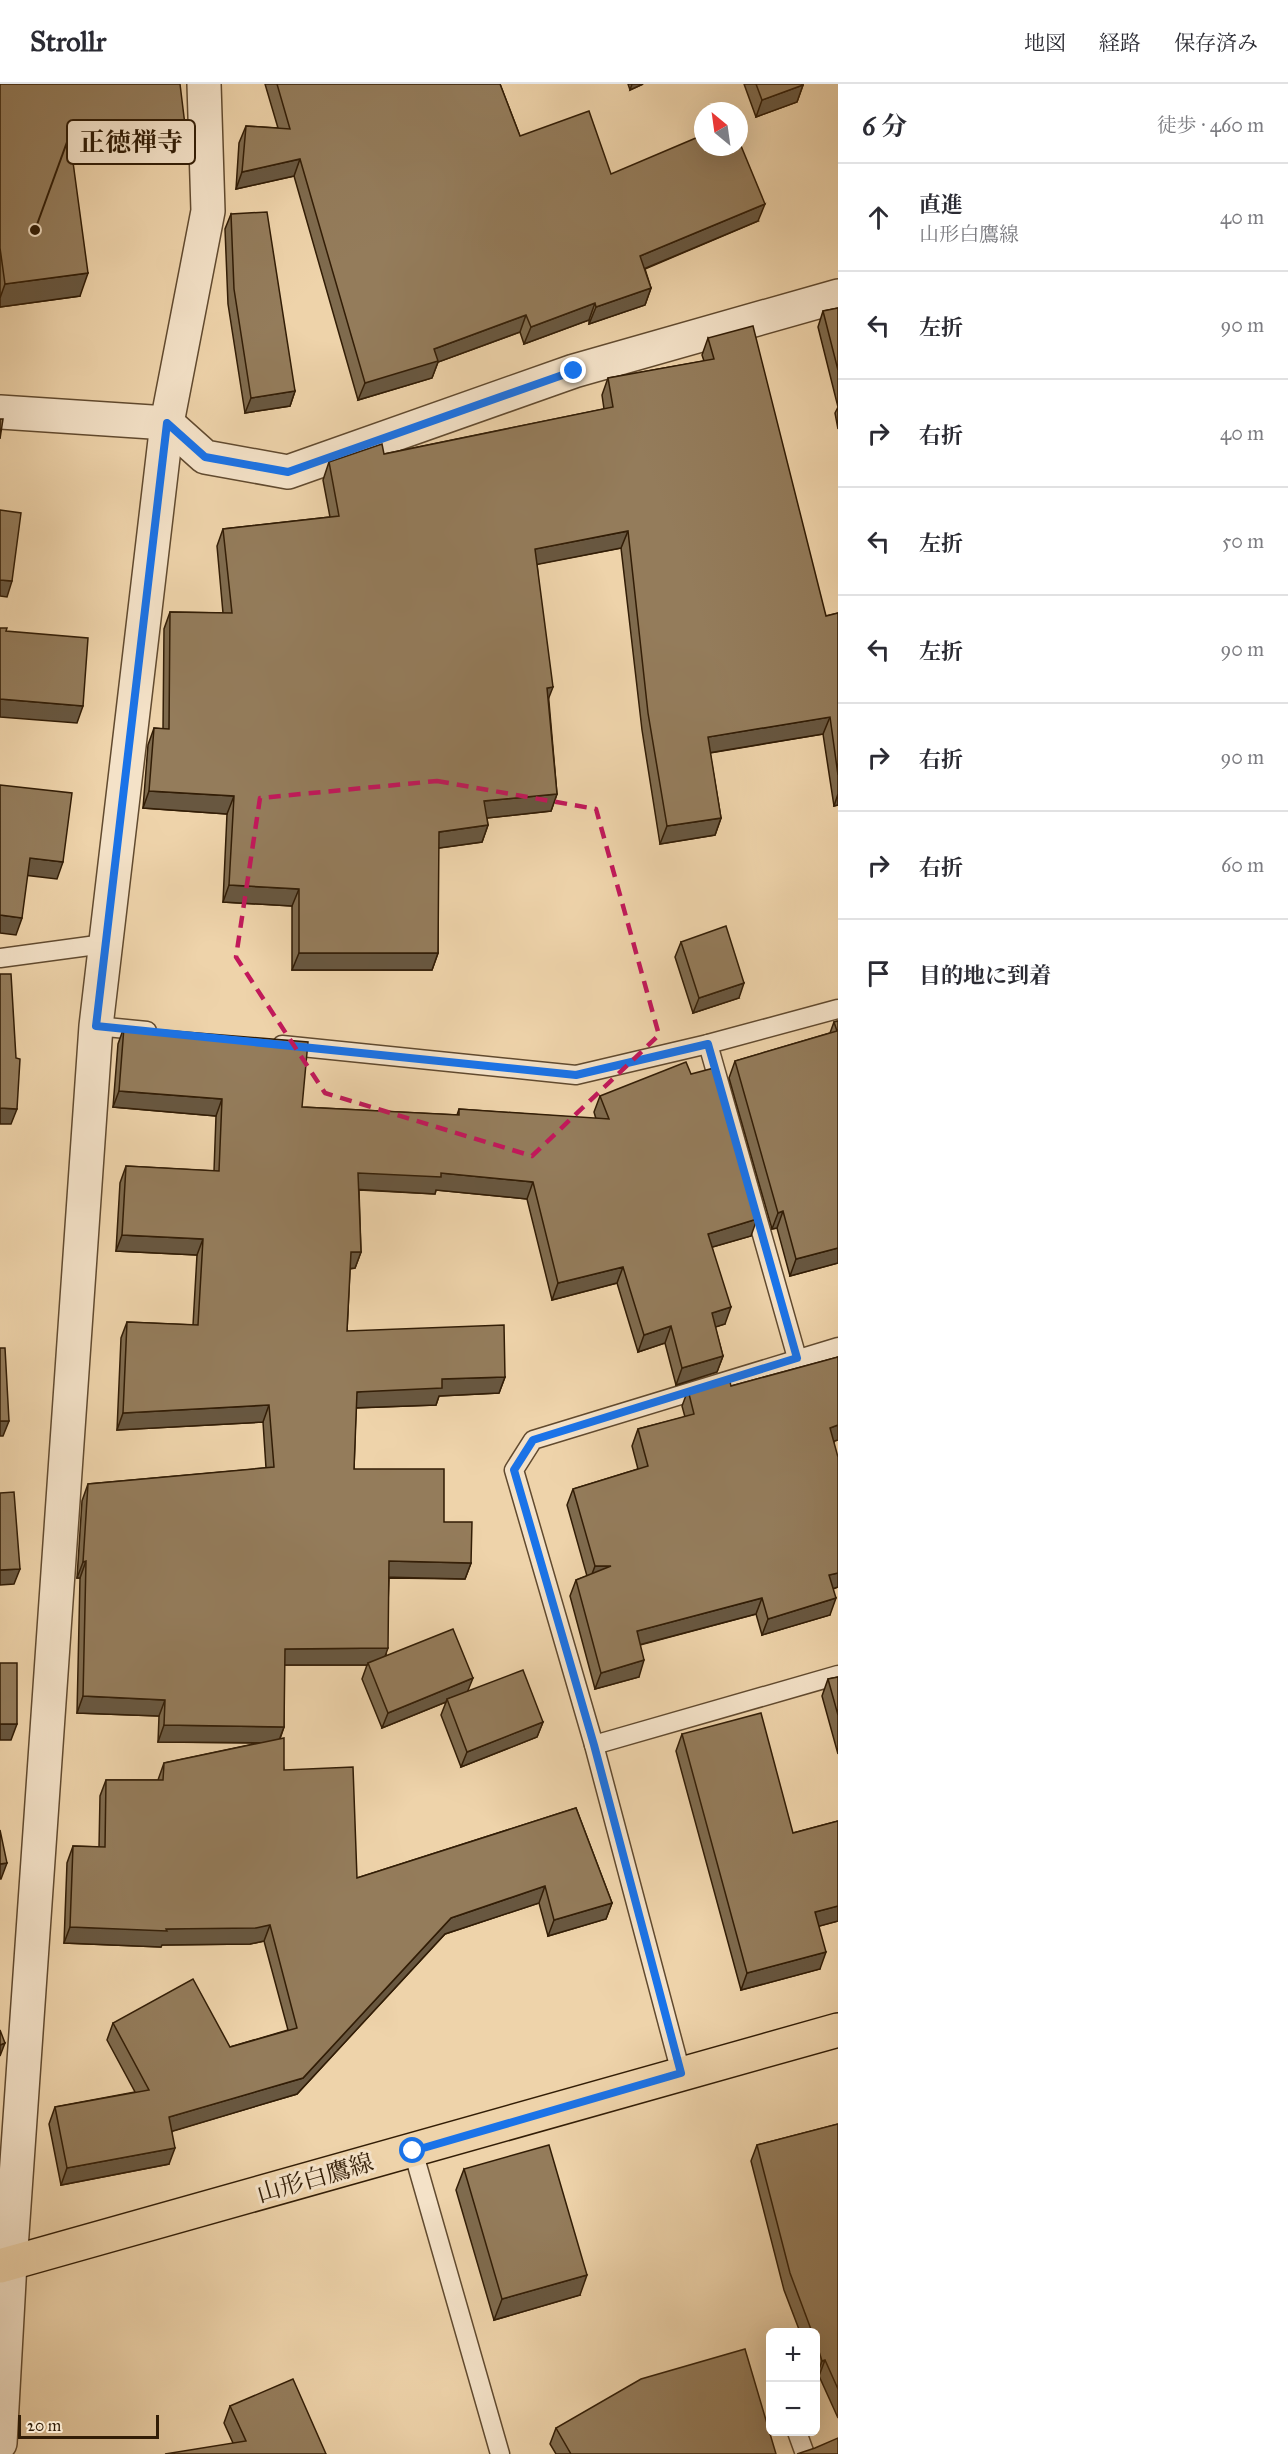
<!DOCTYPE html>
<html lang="ja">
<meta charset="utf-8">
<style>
:root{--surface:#fff;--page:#f7f7f7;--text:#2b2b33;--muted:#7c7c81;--line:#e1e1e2}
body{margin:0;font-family:"IM FELL Great Primer","Noto Serif JP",serif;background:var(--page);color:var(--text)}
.controls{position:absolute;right:18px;bottom:18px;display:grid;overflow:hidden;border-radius:9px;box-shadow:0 6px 24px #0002}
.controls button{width:54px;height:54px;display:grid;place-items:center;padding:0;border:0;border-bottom:2px solid var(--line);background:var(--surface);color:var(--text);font:30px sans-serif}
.compass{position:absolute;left:694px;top:18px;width:54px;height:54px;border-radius:50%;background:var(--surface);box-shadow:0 6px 24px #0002;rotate:331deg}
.scale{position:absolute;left:18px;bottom:15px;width:141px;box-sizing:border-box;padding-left:6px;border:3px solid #321d06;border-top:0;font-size:16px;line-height:21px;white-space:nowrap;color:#321d06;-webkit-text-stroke:4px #f4e2c8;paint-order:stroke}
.stop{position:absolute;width:18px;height:18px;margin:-14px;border:4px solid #1a73e8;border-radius:50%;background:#fff}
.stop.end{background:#1a73e8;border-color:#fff;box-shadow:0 2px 6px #0008}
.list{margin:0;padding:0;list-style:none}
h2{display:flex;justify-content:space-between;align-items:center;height:78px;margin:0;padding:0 24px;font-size:26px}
h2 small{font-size:20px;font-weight:400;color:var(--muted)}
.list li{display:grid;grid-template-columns:39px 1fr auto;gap:18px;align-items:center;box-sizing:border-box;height:108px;padding:0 24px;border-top:2px solid var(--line)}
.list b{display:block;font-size:22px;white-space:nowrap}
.list p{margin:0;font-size:20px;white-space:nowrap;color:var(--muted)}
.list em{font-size:20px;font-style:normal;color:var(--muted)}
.icon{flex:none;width:33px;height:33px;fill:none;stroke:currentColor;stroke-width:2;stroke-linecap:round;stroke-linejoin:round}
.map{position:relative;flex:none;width:838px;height:2370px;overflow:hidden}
header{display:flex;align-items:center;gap:36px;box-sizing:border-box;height:84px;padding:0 30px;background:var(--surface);border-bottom:2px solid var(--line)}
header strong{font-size:28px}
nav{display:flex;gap:33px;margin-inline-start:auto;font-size:21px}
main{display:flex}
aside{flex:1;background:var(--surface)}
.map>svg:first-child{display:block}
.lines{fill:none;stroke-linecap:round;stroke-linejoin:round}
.service-casing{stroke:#614a2f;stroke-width:21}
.minor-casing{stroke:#614a2f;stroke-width:36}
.tertiary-casing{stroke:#614a2f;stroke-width:36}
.primary-casing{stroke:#321d06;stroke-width:36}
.service{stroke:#f4e2c8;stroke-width:18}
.minor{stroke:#f4e2c8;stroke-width:33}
.tertiary{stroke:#f4e2c8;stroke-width:33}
.primary{stroke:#eed3aa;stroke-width:33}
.wall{fill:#7f6b4e;stroke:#321d06;stroke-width:1.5}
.shaded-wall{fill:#685740;stroke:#321d06;stroke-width:1.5}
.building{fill:#947c5b;stroke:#321d06;stroke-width:1.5}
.route{stroke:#1a73e8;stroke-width:8}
.marked{fill:none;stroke:#c2185b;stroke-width:4.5;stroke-dasharray:12 8;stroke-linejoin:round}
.labels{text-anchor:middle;stroke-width:6;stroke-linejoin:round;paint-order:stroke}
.street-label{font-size:24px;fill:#321d06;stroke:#f4e2c8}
.leader{fill:none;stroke:#321d06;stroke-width:2}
.callout-dot{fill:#321d06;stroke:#f4e2c8;stroke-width:2}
.callout{fill:#f4e2c8;stroke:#321d06;stroke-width:2}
.callout-label{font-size:26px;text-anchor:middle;font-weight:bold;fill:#321d06}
</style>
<header>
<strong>Strollr</strong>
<nav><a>地図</a><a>経路</a><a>保存済み</a></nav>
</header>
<main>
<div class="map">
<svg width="838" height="2370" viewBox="0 0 838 2370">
<rect width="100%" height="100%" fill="#eed3aa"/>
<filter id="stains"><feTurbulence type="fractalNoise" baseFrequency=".00333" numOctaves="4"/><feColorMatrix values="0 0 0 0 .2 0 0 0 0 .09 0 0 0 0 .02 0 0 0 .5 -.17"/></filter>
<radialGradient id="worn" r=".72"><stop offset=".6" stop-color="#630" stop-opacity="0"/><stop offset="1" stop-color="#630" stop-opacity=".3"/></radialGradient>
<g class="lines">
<!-- service casing -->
<g class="service-casing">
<g id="service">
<path d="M0,874L104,860"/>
<path d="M96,942L147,947"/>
<path d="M708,960L797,1274"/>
<path d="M282,961L576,991L708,960L838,925"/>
<path d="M594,1661L838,1591"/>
<path d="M681,1989L594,1661L514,1386L533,1356L838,1263"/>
<path d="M413,2067L500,2370"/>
<path d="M797,2348L805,2370"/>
</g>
</g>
<!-- minor casing -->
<g class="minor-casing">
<g id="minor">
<path d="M0,328L167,339L205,373L288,388L574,287L838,212"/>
<path d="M10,2179L96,942L167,339L208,127L204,0"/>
</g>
</g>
<!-- tertiary casing -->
<g class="tertiary-casing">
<path id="tertiary" d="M0,2359L10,2179"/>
</g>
<!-- primary casing -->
<g class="primary-casing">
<path id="primary" d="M0,2182L838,1946"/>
</g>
<!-- service -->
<use href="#service" class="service"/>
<!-- minor -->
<use href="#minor" class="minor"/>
<!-- tertiary -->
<use href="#tertiary" class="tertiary"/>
<!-- primary -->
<use href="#primary" class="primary"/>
</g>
<!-- wall -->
<g class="wall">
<path d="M0,0L185,41L177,64L73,78L80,212L0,223Z"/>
<path d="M265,0H500L520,52L611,90L758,137L645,185L651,204L645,221L589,240V236L524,260L520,248L438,278L432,294L358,316L294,92L236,105L239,59L246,42L278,44Z"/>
<path d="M628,0H643L630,6Z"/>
<path d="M744,0H803V1L797,18L756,33Z"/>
<path d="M231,130L295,307L290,322L245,329L228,220L225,145Z"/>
<path d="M838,224V345L835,329L838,323L818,243L823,227Z"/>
<path d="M708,254L826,532L838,529V721L834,722L823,650L710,669L721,734L715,751L660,760L642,646L621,464L537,480L557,710L551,727L487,734L488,741L482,758L438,764V869L432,886H292V822L223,818L227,730L143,724L148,661L154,644L163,645L164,545L170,528L223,529L217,462L223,445L330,433L323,396L329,378L384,370L604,325L602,311L608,294L704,277L702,271Z"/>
<path d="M681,858L739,914L693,929L675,873Z"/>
<path d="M838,937V1179L790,1192L777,1144L772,1145L729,994L735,977L830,949L834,938Z"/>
<path d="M124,943L302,1023L457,1031L459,1025L596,1035L594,1028L600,1012L751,1152L712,1163L725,1240L715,1243L723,1272L717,1288L676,1301L665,1259L638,1268L617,1199L552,1216L527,1115L436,1106L435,1110L359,1106L361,1168L355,1184L350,1185L347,1247L505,1293L499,1309L439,1312L436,1321L356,1324L354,1385L444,1438L471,1479L465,1495L389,1494L386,1572L468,1607L543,1638L537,1653L461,1683L441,1631L446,1618L382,1644L362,1595L367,1581H284V1643L280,1655L284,1686L357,1794L576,1724L612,1819L606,1835L548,1852L539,1819L445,1850L297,2010L172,2047L169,2080L61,2101L49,2040L55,2023L135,2008L107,1956L113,1939L230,1963L288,1946L264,1857L250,1860L162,1861L161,1863L64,1859L67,1779L73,1762L99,1763L100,1712L106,1696H158L164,1679L259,1659L158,1658L159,1632L77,1629L80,1494H77L82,1417L88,1400L266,1384L263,1338L117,1346L121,1254L127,1238L193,1241L197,1171L116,1167L120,1099L126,1082L214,1087L216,1032L113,1023L118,960Z"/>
<path d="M838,1273V1356L834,1357L838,1503L833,1505L830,1531L762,1551L756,1530L640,1561L639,1593L595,1605L570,1512L576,1496L587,1492L567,1421L573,1405L638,1385L632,1362L638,1345L685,1333L682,1322L688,1306L731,1302Z"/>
<path d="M838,1593V1670L822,1612L828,1595Z"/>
<path d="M682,1650L793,1749L838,1737V1837L819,1842L820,1885L741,1906L676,1667Z"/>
<path d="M838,2040V2334L819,2292L816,2293V2248H800L784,2206L751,2077L757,2061Z"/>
<path d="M464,2085L580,2211L494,2236L456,2106Z"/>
<path d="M230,2322L326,2370L233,2359L224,2339Z"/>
<path d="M556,2344L776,2370H556L550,2360Z"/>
</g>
<!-- shaded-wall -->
<g class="shaded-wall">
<path d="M632,0H643L630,6Z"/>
<path d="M803,1L797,18L756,33L762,16Z"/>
<path d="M185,41L177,64L62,79L70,56Z"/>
<path d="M300,75L294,92L236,105L242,88Z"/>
<path d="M765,120L758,137L634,189L640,172Z"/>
<path d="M88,189L80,212L0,223V214L5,200Z"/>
<path d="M651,204L645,221L589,240L596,223Z"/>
<path d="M595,219L589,236L524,260L531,243Z"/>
<path d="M526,231L520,248L438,278L432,294L358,316L365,299L434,265Z"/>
<path d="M295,307L290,322L245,329L251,314Z"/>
<path d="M628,447L621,464L529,482L535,465Z"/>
<path d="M0,496L12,497L7,513L0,512Z"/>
<path d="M553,603L546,621L547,604Z"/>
<path d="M0,615L83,622L77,639L0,633Z"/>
<path d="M830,633L823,650L702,670L708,653Z"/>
<path d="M149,707L234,712L227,730L143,724Z"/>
<path d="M557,710L551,727L478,735L484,717Z"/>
<path d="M838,710V721L834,722Z"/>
<path d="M721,734L715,751L660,760L667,742Z"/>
<path d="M488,741L482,758L432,765L439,748Z"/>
<path d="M30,774L63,778L57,795L24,791Z"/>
<path d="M229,801L299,805L292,822L223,818Z"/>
<path d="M0,831L22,834L16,851L0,849Z"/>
<path d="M299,869H438L432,886H292Z"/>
<path d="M744,899L739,914L693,929L699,914Z"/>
<path d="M119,1007L222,1015L216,1032L113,1023Z"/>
<path d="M0,1024L17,1025L11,1040H0Z"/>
<path d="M358,1089H441L533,1098L527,1115L436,1106L435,1110L352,1105Z"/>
<path d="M783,1127L777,1144L772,1145L778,1129Z"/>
<path d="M757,1135L751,1152L702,1166L708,1150Z"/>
<path d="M122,1151L203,1155L197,1171L116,1167Z"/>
<path d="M838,1164V1179L790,1192L796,1175Z"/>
<path d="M351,1168H361L355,1184L345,1185Z"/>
<path d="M623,1183L617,1199L552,1216L558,1199Z"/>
<path d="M731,1223L725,1240L706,1246L712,1229Z"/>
<path d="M671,1242L665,1259L638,1268L644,1251Z"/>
<path d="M723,1272L717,1288L676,1301L682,1284Z"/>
<path d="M505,1293L499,1309L439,1312L436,1321L351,1324L357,1308L442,1295Z"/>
<path d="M269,1321L263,1338L117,1346L123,1329Z"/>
<path d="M0,1337H9L3,1352H0Z"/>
<path d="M838,1341V1356L824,1360L830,1344Z"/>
<path d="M86,1477L80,1494H77L83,1478Z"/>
<path d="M389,1477L471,1479L465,1495L383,1493Z"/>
<path d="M595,1482H611L589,1498Z"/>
<path d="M20,1485L14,1500L0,1501V1486Z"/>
<path d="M838,1489V1503L823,1508L829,1491Z"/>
<path d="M762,1514L756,1530L631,1563L637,1547Z"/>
<path d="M836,1514L830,1531L762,1551L768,1535Z"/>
<path d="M388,1564L382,1581L368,1579L367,1581H279L285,1565Z"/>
<path d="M644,1576L639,1593L595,1605L601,1589Z"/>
<path d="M473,1594L467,1609L447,1615L446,1618L382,1644L388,1629Z"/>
<path d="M83,1612L165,1616L159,1632L77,1629Z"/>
<path d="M543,1638L537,1653L461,1683L467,1668Z"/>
<path d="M0,1640H17L11,1656H0Z"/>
<path d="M164,1641L284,1643L278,1659L158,1658Z"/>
<path d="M7,1779L1,1795H0V1780Z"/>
<path d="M545,1802L539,1819L445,1850L297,2010L163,2050L169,2033L303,1994L451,1834Z"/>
<path d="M612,1819L606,1835L548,1852L554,1836Z"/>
<path d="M838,1822V1837L809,1845L815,1828Z"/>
<path d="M270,1841L264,1857L250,1860L162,1861L161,1863L64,1859L70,1843L166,1845Z"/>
<path d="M826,1868L820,1885L741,1906L747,1889Z"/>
<path d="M5,1959L0,1972V1961Z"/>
<path d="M175,2064L169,2080L61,2101L67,2084Z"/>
<path d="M587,2191L580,2211L494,2236L502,2215Z"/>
<path d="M825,2276L819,2292L816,2293L822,2277Z"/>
</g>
<!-- building -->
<g class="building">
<path d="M0,0H180L185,41L70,56L88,189L5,200L0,164Z"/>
<path d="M277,0H500L520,52L589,27L611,90L703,51V63H739V57L765,120L640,172L651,204L596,223L595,219L531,243L526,231L434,265L438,277L365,299L300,75L242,88L246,42L290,45Z"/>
<path d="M756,0H803V1L762,16Z"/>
<path d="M267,128L295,307L251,314L234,205L231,130Z"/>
<path d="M838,224V286L823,227Z"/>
<path d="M753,242L826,532L838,529V691L830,633L708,653L721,734L667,742L648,629L628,447L535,465L553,603L547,604L557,710L484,717L488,741L439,748L438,869H299V805L229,801L234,712L149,707L154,644L169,645L170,528L232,529L223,445L339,432L329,378L382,360L384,370L613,323L608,294L714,275L708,254Z"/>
<path d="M0,335H3L0,355Z"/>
<path d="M0,426L21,429L12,497L0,496Z"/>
<path d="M0,544H7L6,547L88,554L83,622L0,615Z"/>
<path d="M0,701L72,709L63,778L30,774L22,834L0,831Z"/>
<path d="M726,842L744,899L699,914L681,858Z"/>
<path d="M0,890H11L16,974L20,975L17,1025L0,1024Z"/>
<path d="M838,937V1164L796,1175L783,1127L778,1129L735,977L837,947L834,938Z"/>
<path d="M124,943L308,958L302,1023L459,1031V1025L609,1035L600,1012L686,978L691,990L714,984L757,1135L708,1150L731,1223L712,1229L723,1272L682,1284L671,1242L644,1251L623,1183L558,1199L533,1098L441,1089V1093L358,1089L361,1168H351L347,1247L504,1241L505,1293L442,1295V1304L357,1308L354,1385H444V1438H472L471,1479L389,1477L388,1564L285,1565L284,1643L164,1641L165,1616L83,1612L86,1477L83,1478L88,1400L274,1383L269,1321L123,1329L127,1238L198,1241L203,1155L122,1151L126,1082L219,1087L222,1015L119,1007Z"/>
<path d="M0,1264H5L9,1337H0Z"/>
<path d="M838,1273V1341L830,1344L838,1373V1489L829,1491L836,1514L768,1535L762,1514L637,1547L644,1576L601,1589L576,1496L611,1482H595L573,1405L648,1382L638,1345L694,1330L688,1306L729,1294L731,1302Z"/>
<path d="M14,1408L20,1485L0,1486V1409Z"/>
<path d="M453,1545L473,1594L388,1629L368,1579Z"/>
<rect x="0" y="1579" width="17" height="61"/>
<path d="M523,1586L543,1638L467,1668L447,1615Z"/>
<path d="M838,1593V1631L828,1595Z"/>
<path d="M761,1629L793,1749L838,1737V1822L815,1828L826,1868L747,1889L682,1650Z"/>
<path d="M284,1654V1686L353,1683L357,1794L576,1724L612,1819L554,1836L545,1802L451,1834L303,1994L169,2033L175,2064L67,2084L55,2023L149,2006L113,1939L193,1895L230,1963L297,1944L270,1841L256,1844L166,1845L167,1847L70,1843L73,1762L105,1763L106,1696H163L164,1679Z"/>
<path d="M0,1746L7,1779L0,1780Z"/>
<path d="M0,1946L5,1959L0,1961Z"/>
<path d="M838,2040V2305L825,2276L822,2277L816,2258V2248H812L790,2189L757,2061Z"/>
<path d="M549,2061L587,2191L502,2215L464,2085Z"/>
<path d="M745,2265L776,2370H571L556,2344L641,2295Z"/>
<path d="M293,2295L326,2370H165L246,2357L230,2322Z"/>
<path d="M838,2354V2370H797L815,2364Z"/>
</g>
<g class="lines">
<!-- route -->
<path class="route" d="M413,2067L681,1989L594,1661L514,1386L533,1356L797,1274L708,960L576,991L96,942L167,339L205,373L288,388L574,287"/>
</g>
<!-- marked area -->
<path class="marked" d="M437,697L596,725L659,951L532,1072L325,1009L236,873L260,714Z"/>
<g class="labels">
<!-- street labels -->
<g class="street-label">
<text transform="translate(315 2094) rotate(-16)" y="8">山形白鷹線</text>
</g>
</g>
<!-- callouts -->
<path class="leader" d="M35 146L67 58"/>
<circle class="callout-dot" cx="35" cy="146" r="6"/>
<rect class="callout" x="67" y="36" width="128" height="44" rx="6"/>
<g class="callout-label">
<text x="131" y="67">正徳禅寺</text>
</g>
<rect width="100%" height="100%" filter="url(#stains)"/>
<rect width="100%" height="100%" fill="url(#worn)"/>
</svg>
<div class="controls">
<button>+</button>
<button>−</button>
</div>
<svg class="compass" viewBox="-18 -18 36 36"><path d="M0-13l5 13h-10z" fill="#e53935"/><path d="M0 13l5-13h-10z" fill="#7c7c81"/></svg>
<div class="scale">20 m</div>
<div class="stop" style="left:413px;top:2067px"></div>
<div class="stop end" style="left:574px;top:287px"></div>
</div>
<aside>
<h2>6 分<small>徒歩 · 460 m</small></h2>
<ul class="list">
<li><svg class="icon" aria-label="ahead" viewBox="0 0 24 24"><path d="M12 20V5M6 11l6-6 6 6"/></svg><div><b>直進</b><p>山形白鷹線</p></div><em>40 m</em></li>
<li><svg class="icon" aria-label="left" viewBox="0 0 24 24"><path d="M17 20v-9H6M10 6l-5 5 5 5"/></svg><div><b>左折</b></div><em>90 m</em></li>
<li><svg class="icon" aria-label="right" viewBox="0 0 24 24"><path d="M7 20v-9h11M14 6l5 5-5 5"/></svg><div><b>右折</b></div><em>40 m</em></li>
<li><svg class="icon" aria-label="left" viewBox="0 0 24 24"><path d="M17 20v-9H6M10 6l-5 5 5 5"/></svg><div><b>左折</b></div><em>50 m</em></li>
<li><svg class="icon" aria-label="left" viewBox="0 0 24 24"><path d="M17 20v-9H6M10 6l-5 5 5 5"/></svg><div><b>左折</b></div><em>90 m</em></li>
<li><svg class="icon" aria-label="right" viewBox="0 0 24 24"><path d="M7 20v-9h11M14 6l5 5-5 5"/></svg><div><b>右折</b></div><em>90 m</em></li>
<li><svg class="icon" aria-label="right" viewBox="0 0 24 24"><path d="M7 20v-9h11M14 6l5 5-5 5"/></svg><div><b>右折</b></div><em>60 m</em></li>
<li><svg class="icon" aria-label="arrive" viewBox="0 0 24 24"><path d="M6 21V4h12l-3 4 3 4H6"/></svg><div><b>目的地に到着</b></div></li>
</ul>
</aside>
</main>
